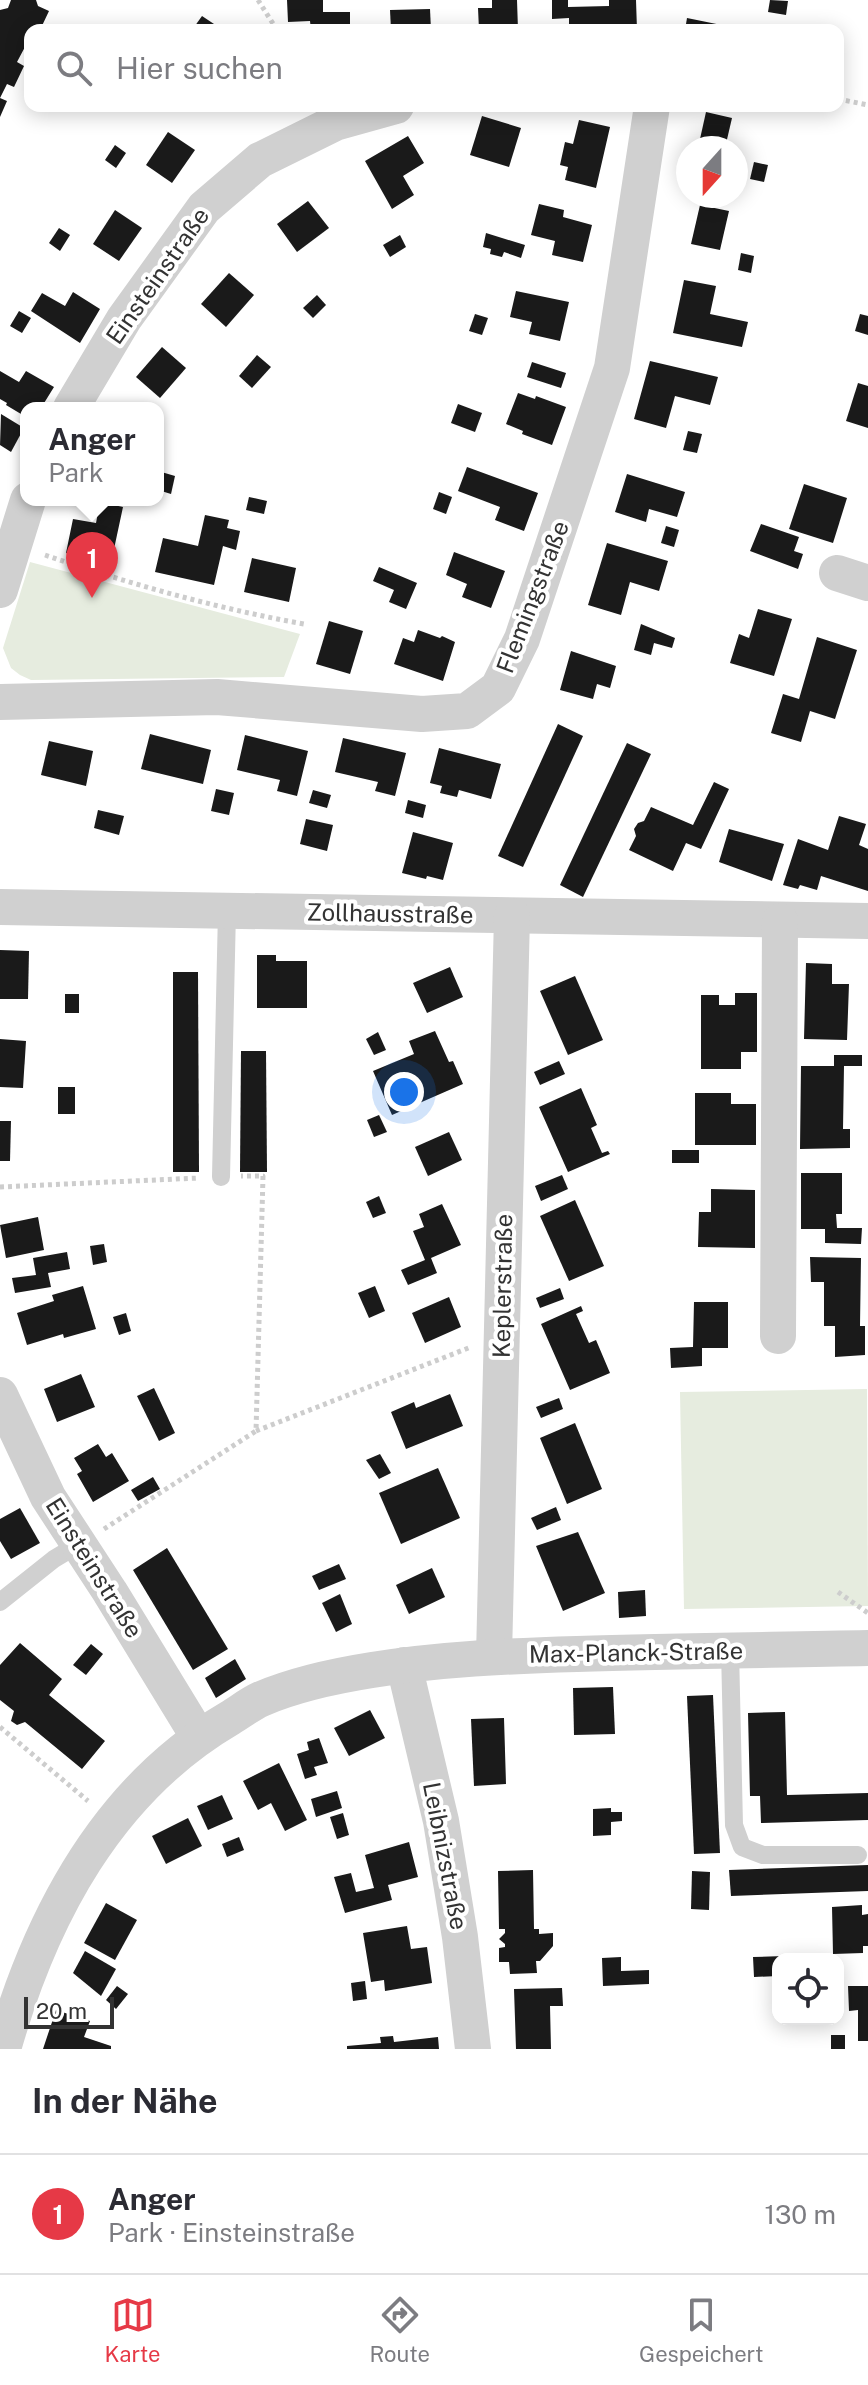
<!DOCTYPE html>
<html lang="de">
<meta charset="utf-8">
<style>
:root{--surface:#fff;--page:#f2f2f3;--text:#2b2b33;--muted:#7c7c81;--line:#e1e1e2;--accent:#e63946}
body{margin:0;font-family:"Public Sans",sans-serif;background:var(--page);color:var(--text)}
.controls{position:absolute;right:24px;bottom:24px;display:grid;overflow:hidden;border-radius:16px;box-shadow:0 4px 20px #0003}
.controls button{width:72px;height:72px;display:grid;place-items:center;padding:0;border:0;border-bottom:2px solid var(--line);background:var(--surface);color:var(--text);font:40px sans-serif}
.compass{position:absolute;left:676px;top:136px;width:72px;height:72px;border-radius:50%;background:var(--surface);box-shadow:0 4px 20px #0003;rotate:201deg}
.scale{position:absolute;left:24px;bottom:20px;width:90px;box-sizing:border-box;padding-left:8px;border:4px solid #333;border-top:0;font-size:22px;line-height:28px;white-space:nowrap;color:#333;-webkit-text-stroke:6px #fff;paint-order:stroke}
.you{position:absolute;left:404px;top:1092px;width:28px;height:28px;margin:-20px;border:6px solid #fff;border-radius:50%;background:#1a73e8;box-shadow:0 0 0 12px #1a73e833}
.badge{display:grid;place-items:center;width:52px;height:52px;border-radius:50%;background:var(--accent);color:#fff;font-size:26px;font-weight:700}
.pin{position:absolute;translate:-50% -66px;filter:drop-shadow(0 2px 4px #0008)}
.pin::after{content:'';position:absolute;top:42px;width:28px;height:24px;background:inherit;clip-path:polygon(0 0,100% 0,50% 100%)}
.popup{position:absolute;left:20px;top:402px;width:144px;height:104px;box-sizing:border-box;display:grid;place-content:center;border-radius:16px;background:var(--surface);filter:drop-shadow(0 2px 6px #0005);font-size:26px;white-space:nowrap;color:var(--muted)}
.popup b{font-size:30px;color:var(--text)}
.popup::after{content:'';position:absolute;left:50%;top:100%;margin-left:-16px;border:16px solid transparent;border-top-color:var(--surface)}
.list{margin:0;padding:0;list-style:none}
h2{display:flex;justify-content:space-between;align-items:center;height:104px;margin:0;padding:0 32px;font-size:34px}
h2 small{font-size:26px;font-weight:400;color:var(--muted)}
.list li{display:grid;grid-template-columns:52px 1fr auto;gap:24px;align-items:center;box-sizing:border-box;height:120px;padding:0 32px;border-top:2px solid var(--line)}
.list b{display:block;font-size:30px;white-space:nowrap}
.list p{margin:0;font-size:26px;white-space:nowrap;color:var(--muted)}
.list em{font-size:26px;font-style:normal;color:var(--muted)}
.icon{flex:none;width:44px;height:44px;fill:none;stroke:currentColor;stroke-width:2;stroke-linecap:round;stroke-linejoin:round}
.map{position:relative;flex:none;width:868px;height:2049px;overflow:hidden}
.search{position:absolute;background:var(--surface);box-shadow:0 4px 20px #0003;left:24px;right:24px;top:24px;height:88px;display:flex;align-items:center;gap:20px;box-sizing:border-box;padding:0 28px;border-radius:16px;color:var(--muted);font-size:30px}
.sheet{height:224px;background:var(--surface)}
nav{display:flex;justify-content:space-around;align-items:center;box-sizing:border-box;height:112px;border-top:2px solid var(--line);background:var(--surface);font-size:22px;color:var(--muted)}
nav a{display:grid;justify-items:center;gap:4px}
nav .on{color:var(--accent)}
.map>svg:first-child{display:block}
.green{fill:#e6ecdf}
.building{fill:#1a1a1a}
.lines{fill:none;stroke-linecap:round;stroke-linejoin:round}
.path{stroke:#cdcdcd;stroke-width:5;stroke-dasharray:4 4;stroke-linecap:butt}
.lane{stroke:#d0d0d0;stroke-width:18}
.street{stroke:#d0d0d0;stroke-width:36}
.labels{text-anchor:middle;stroke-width:8;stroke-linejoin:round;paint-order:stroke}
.street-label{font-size:24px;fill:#333;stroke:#fff}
</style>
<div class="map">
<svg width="868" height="2049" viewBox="0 0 868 2049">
<rect width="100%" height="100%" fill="#fff"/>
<!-- green -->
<g class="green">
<path d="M30,562L300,634L284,677L31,680L20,675L11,668L3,648Z"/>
<path d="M867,1389L868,1606L684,1609L680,1392Z"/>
</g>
<!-- building -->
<g class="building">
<path d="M11,0H36L38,6L49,11L40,30H30V43L26,45L17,62L24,66L14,87L7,84L0,98L7,101L0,117V10L8,8Z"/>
<path d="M287,0H323V12H350V30H311L310,21L288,22Z"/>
<path d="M492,0H517L518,30H479L478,8H492Z"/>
<path d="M552,0H568V7L609,6V0H636L637,30H569V18L552,19Z"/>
<path d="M770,0L788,1L786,15L768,12Z"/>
<path d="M430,9L431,30H391L390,10Z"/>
<path d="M202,16L223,30H192Z"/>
<path d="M687,18L741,29V30H685Z"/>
<path d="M706,112L732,118L725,148H698Z"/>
<path d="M482,116L521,128L509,167L470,155Z"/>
<path d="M579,120L610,127L596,188L565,180L568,167L560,165L565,142L573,144Z"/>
<path d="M168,132L195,150L172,183L146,165Z"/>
<path d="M408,136L424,163L403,176L414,195L392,209L365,161Z"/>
<path d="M115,145L126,153L116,168L105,160Z"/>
<path d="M754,162L768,165L764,182L750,179Z"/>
<path d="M308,201L329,228L297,252L277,224Z"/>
<path d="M539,204L564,210L563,217L592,225L583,262L552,255L555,241L531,235Z"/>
<path d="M700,205L729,211L720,250L691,244Z"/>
<path d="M115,210L142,228L119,261L93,244Z"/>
<path d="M59,228L70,235L60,251L49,243Z"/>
<path d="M486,233L525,245L521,258L504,252L502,257L490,254L491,249L483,247Z"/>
<path d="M400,235L406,247L390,257L383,245Z"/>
<path d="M741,253L754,256L751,273L738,270Z"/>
<path d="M229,273L254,295L226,327L201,304Z"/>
<path d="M684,280L716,286L710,314L748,322L742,347L673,333Z"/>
<path d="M516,291L569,302L560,341L529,334L532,322L510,317Z"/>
<path d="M73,292L100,309L80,343L31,311L42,293L65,306Z"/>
<path d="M317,295L326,305L313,318L303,308Z"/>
<path d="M19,311L31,318L22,333L10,326Z"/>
<path d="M475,314L488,318L482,335L469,331Z"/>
<path d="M860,314L868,316V335L855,331Z"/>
<path d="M162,347L186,368L160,398L136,377Z"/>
<path d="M257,355L271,367L252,388L239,376Z"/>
<path d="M650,361L718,377L710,405L675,396L666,428L634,419Z"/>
<path d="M532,362L566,373L561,388L527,377Z"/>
<path d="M0,371L19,382L26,371L54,387L41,408H26V417L6,405L7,403L0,399Z"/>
<path d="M858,383L868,386V428L846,421Z"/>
<path d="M518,393L535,399L536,396L566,407L552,445L522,434L523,431L506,424Z"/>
<path d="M458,404L482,413L475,432L451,423Z"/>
<path d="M1,414L24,428L11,452L0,445Z"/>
<path d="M688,431L702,434L697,453L683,450Z"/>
<path d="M467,467L538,493L524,531L495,520L500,507L458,491Z"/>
<path d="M158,471L175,476L171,494L158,490Z"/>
<path d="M627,474L685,492L677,517L649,509L646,522L615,512Z"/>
<path d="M804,484L847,498L833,543L789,529Z"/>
<path d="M439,492L452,497L446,514L433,509Z"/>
<path d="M249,497L267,501L264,514L246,510Z"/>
<path d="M100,502L123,507L111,563L66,553L73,519L96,523Z"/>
<path d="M205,515L229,520L227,528L240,531L236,550L223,546L214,585L155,572L163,538L198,546Z"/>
<path d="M761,524L799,537L794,551L803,554L798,569L750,551Z"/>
<path d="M666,526L679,530L674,547L661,543Z"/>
<path d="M607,543L668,561L659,591L630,582L621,615L588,605Z"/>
<path d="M454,552L505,571L491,608L462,597L467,584L446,575Z"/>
<path d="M252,558L296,568L289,602L244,592Z"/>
<path d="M379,567L417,583L406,609L389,602L394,590L373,581Z"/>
<path d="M758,609L792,619L774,676L730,663L739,634L749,638Z"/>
<path d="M329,621L363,631L350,674L316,664Z"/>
<path d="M641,624L675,638L672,648L654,643L651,655L634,650Z"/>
<path d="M418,630L440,638L442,636L455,642L443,681L394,664L403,638L414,642Z"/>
<path d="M817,637L857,650L835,719L810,711L801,742L771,733L783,694L799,699Z"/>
<path d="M571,651L616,666L610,688L597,684L593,699L560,690Z"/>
<path d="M558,724L583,736L523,867L498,856Z"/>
<path d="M150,734L211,750L203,784L141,769Z"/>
<path d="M245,735L308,751L297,796L277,791L280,780L237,770Z"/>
<path d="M343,738L406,753L395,796L375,791L378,782L335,772Z"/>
<path d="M49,741L93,751L86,786L41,775Z"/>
<path d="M627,743L651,754L583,897L560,885Z"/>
<path d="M439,748L501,764L491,799L459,790L457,797L440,793L442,786L430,783Z"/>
<path d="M714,782L729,789L701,849L686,843L673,871L629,850L636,836L634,829L638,823L644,821L651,807L693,825Z"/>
<path d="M216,789L234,793L229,815L211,811Z"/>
<path d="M313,790L331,795L327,808L309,803Z"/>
<path d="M408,800L426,805L423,818L405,813Z"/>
<path d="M98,810L124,816L119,835L94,828Z"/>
<path d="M839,816L866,824L859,845L868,849V891L821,876L817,890L800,885L798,889L783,885L798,839L828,850Z"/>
<path d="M306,819L333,825L327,851L300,844Z"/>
<path d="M729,829L784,844L772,881L719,862Z"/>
<path d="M413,832L453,843L443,880L427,876L426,879L402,873Z"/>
<path d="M0,950L29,951L28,999H0Z"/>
<path d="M257,955H276V961H307V1008H257Z"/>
<path d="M806,963L832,964V984H849L847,1040L804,1039Z"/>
<path d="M450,967L463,997L427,1013L413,983Z"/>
<path d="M173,972H198L199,1172H173Z"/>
<path d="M575,976L603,1040L568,1055L540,991Z"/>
<path d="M735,993H757V1052H741V1069H701V995H719V1005H735Z"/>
<rect x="65" y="994" width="14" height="19"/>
<path d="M435,1031L449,1062L453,1061L463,1084L392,1115L373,1071L414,1054L409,1041Z"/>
<path d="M378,1032L386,1050L374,1055L366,1039Z"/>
<path d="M0,1039L26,1041L23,1088L0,1087Z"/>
<path d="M241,1051H266L267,1172H240Z"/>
<path d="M834,1055H862V1066H844L843,1129H850V1148L800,1149L801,1066H834Z"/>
<path d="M559,1061L565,1074L540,1085L534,1072Z"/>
<rect x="58" y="1087" width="17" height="27"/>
<path d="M581,1088L597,1125L591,1128L602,1153L608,1151L610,1154L568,1172L539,1107Z"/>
<path d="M695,1093H731V1104H756V1145H695Z"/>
<path d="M379,1115L387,1132L374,1137L367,1120Z"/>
<path d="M0,1121H11L10,1161H0Z"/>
<path d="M449,1132L462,1160L428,1176L415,1147Z"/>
<rect x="672" y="1150" width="27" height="13"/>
<path d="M801,1173H842V1214H836L837,1228H862L861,1244L825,1243V1229H801Z"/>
<path d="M562,1175L568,1189L541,1201L535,1186Z"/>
<path d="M711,1189L755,1190V1248L698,1247L699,1212H711Z"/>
<path d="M379,1196L386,1213L373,1218L366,1202Z"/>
<path d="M575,1200L604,1266L569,1281L540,1216Z"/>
<path d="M442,1204L461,1245L431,1258L437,1273L408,1285L401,1270L425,1260L413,1231L424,1227L419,1214Z"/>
<path d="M38,1217L44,1250L6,1258L0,1225Z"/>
<path d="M104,1244L107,1262L93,1265L90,1246Z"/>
<path d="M67,1252L70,1269L48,1273L51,1287L15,1293L12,1278L36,1275L33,1258Z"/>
<path d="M810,1257L861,1258L860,1326H865V1355L835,1357V1326H824V1282H811Z"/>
<path d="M83,1286L96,1329L64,1338L63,1334L27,1345L17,1313L54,1301L52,1295Z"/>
<path d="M375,1286L385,1311L369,1318L358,1293Z"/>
<path d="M560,1288L564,1299L540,1308L536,1298Z"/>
<path d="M449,1297L461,1327L425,1343L412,1313Z"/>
<path d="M694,1302H728V1348H702V1366L671,1368L670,1348L693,1347Z"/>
<path d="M581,1306L583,1311L576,1314L589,1343L596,1340L610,1373L570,1390L541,1324Z"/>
<path d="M126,1313L131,1331L119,1335L113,1317Z"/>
<path d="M81,1374L95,1407L57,1422L44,1389Z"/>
<path d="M154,1388L175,1433L159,1441L137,1396Z"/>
<path d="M450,1394L463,1426L406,1449L391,1412L414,1402L416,1408Z"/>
<path d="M559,1398L563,1409L541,1418L536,1407Z"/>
<path d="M575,1423L602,1489L567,1504L540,1438Z"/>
<path d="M98,1444L106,1457L112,1453L129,1481L93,1502L77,1474L82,1471L74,1458Z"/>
<path d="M380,1454L391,1473L379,1479L366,1460Z"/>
<path d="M438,1468L460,1518L401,1544L379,1493Z"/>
<path d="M153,1477L160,1489L138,1501L131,1490Z"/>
<path d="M556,1507L561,1520L537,1530L531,1518Z"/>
<path d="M20,1508L40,1543L11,1559L0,1541V1519Z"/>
<path d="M578,1532L605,1593L563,1611L536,1546Z"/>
<path d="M167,1548L228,1649L193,1670L133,1570Z"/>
<path d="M339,1564L346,1579L319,1590L312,1576Z"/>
<path d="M432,1568L445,1597L409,1614L396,1585Z"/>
<path d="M645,1590L646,1616L619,1618L618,1592Z"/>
<path d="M340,1594L352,1624L336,1632L322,1603Z"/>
<path d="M20,1643L62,1679L49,1695L105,1741L82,1769L25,1722L17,1725L11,1721L14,1711L0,1700V1665Z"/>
<path d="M91,1644L103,1654L86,1675L73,1665Z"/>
<path d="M235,1659L246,1679L216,1698L205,1678Z"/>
<path d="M613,1687L615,1734L574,1735L573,1688Z"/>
<path d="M713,1695L720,1853L694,1854L687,1696Z"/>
<path d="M370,1710L385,1738L349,1756L334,1728Z"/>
<path d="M785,1712L787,1795L868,1793V1820L761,1823L760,1796H750L748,1713Z"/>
<path d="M504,1718L506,1784L474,1786L471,1719Z"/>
<path d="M319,1738L328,1763L314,1767L317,1775L305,1779L297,1754L309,1750L307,1742Z"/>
<path d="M279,1763L307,1820L285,1831L271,1803L258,1810L243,1781Z"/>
<path d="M337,1791L342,1808L316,1817L311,1799Z"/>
<path d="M222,1795L233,1819L208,1830L197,1806Z"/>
<path d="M611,1808V1812H622V1821L611,1822V1835L593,1836V1809Z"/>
<path d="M343,1813L349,1835L337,1839L330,1817Z"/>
<path d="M188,1818L202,1846L166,1864L152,1836Z"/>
<path d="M239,1837L244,1850L227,1857L222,1844Z"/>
<path d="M409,1842L418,1877L388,1885L392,1900L345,1913L334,1877L351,1873L356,1892L374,1888L365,1855Z"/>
<path d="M868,1865V1891L731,1896L729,1870Z"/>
<path d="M533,1870L534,1929H539V1934L553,1933V1946L540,1961H536L537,1973L510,1974L509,1962H499V1948L505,1947V1944L499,1939L505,1933V1929H499L498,1871Z"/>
<path d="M692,1871L710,1872L709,1910L691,1909Z"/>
<path d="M106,1903L137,1920L115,1960L84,1943Z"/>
<path d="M862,1905V1915L868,1914V1946H863V1953L833,1954L832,1907Z"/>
<path d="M407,1926L411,1949L427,1947L432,1983L385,1991L384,1980L371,1982L363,1933Z"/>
<path d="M85,1951L116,1969L101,1996L73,1973Z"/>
<path d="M814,1955V1959H778V1976L754,1977L753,1957Z"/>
<path d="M621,1957V1971L649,1970V1984L603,1986L602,1958Z"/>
<path d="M365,1981L367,1999L353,2001L351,1983Z"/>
<path d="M117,1986L128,1994L116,2009L106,2000Z"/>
<path d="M848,1986H868V2041H858V2010L849,2011Z"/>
<path d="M562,1988L563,2006H550L551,2049H516L514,1989Z"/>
<path d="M56,2010L90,2021L84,2037L111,2046V2049H43Z"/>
<rect x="831" y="2035" width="14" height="14"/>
<path d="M393,2036L394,2042L438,2037L439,2049H347V2046L381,2043L380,2037Z"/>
</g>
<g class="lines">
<!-- path -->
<g class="path">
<path d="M258,0L277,30"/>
<path d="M838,99L868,105"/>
<path d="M45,555C130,584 215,608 304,624"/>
<path d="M0,1187L199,1178"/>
<path d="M256,1431L471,1347"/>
<path d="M104,1529L256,1431L263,1176H241"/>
<path d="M838,1592L868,1613"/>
<path d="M0,1727L88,1801"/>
</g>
<!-- lane -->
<g class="lane">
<path d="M221,1177L227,911"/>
<path d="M0,1602L54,1559L79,1544"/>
<path d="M730,1650L734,1825L742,1847L763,1855H858"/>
</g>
<!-- street -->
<g class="street">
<path d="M71,408L124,319L204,208L260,160L335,123L396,106"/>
<path d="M837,573L868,583"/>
<path d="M0,590L28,500"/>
<path d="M0,702L217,697L422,714L467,711L498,688L522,639L612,368L652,106"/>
<path d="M0,907L868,921"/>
<path d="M778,1336L780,921"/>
<path d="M0,1395L48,1497L110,1592L198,1736"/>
<path d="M494,1656L512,916"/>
<path d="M404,1665L441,1821L460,1937L473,2049"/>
<path d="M3,2049C41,1916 107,1790 230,1718C240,1712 250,1704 261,1699C296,1684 334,1676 372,1670C440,1659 508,1656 577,1654C674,1651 771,1650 868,1648"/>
</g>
</g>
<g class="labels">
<!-- street labels -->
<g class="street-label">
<text transform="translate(158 276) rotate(-55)" y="8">Einsteinstraße</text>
<text transform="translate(533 597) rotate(-69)" y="8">Flemingstraße</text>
<text transform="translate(390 914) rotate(1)" y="8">Zollhausstraße</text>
<text transform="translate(503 1286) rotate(-89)" y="8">Keplerstraße</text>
<text transform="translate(94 1568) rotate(58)" y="8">Einsteinstraße</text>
<text transform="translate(636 1653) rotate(-1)" y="8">Max-Planck-Straße</text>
<text transform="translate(445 1856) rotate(79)" y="8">Leibnizstraße</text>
</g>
</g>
</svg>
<div class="controls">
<button><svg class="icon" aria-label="locate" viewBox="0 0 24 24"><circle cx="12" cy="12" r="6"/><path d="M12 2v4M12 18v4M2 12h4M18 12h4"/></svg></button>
</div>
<svg class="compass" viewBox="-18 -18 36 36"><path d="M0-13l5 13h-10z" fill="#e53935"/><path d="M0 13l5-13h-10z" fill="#7c7c81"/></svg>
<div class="scale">20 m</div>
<div class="you"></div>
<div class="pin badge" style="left:92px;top:598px">1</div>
<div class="popup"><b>Anger</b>Park</div>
<div class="search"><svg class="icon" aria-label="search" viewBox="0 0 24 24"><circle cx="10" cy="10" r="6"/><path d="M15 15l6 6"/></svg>Hier suchen</div>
</div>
<section class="sheet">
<h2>In der Nähe<small></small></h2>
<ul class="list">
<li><span class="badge">1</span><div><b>Anger</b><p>Park · Einsteinstraße</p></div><em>130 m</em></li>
</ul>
</section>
<nav>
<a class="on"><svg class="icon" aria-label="map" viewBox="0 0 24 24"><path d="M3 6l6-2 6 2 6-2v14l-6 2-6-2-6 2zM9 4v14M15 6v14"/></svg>Karte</a>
<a><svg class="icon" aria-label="directions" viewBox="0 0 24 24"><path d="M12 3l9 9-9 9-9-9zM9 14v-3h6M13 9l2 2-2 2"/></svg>Route</a>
<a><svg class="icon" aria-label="saved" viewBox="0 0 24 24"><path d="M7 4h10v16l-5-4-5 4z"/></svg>Gespeichert</a>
</nav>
